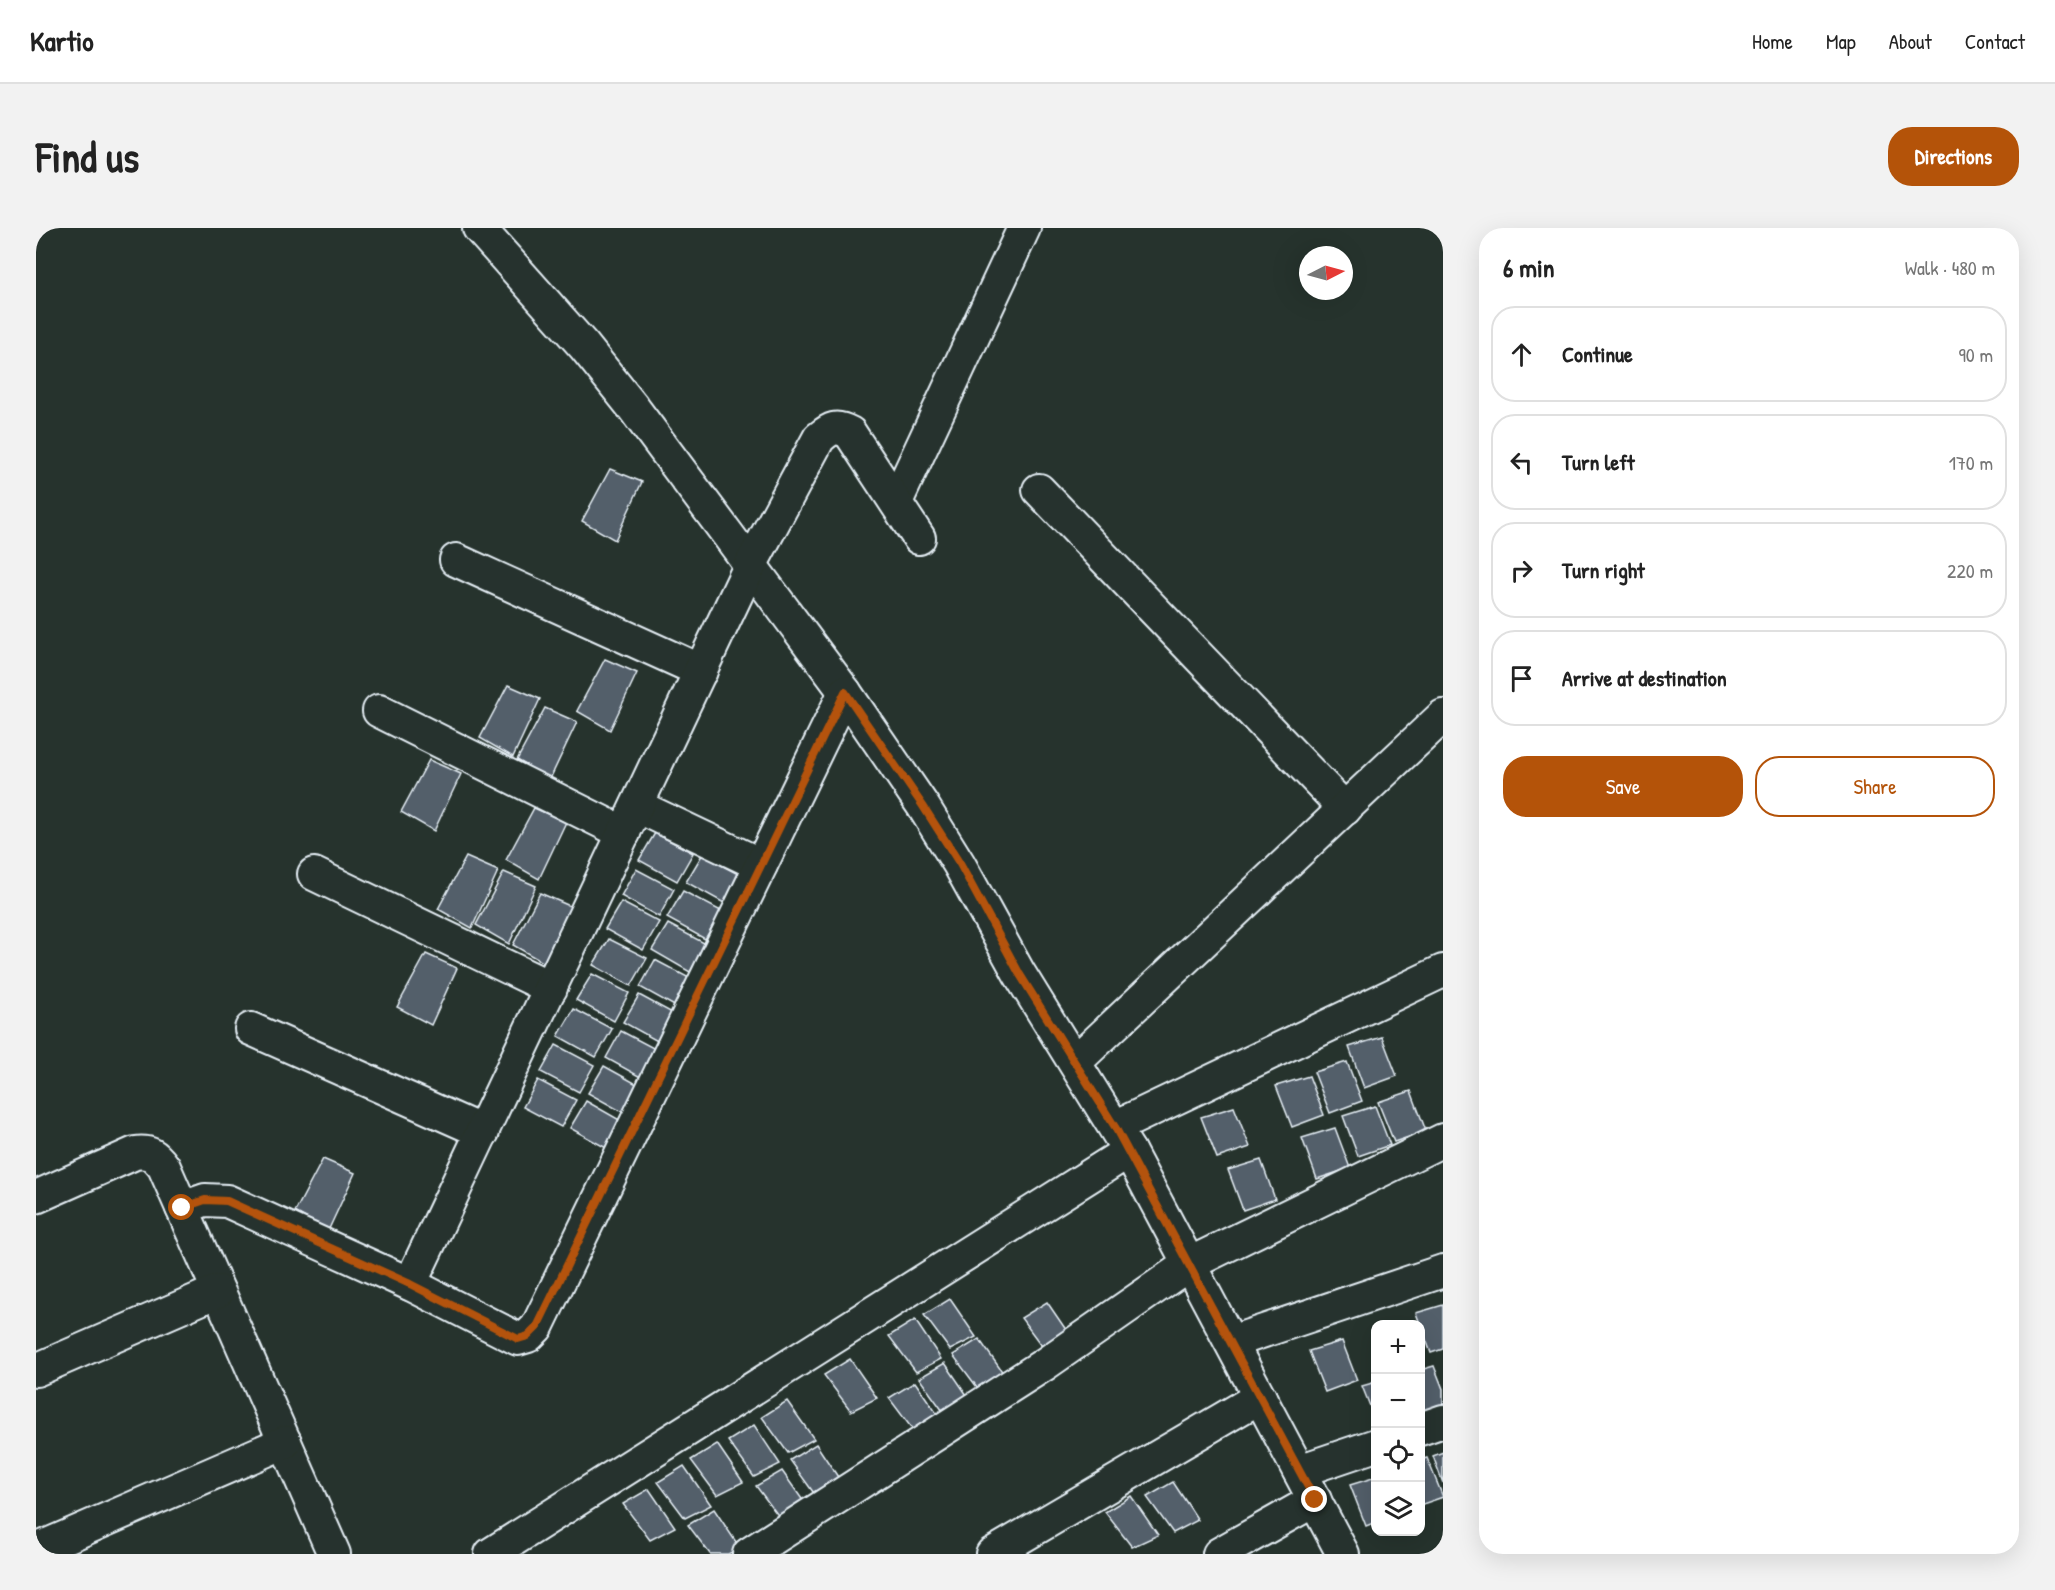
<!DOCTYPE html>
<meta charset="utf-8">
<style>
:root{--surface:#fff;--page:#f2f2f2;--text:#222;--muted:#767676;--line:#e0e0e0;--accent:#b45309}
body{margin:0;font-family:"Patrick Hand",sans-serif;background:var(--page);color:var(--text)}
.controls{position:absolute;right:18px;bottom:18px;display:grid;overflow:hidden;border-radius:12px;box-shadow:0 6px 24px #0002}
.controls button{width:54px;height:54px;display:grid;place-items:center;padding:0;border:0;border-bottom:2px solid var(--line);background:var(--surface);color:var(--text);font:30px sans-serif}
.compass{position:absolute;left:1263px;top:18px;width:54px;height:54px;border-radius:50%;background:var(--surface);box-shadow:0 6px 24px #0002;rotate:84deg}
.stop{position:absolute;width:18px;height:18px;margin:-14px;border:4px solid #b45309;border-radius:50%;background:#fff}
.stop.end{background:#b45309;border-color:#fff;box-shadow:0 2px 6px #0008}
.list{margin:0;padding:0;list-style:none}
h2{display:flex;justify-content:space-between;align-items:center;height:78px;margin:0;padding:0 24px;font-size:26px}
h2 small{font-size:20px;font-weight:400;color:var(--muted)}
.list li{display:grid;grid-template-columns:39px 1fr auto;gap:18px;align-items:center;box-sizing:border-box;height:96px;margin:0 12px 12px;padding:0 12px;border:2px solid var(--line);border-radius:24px}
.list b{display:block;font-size:22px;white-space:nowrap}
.list em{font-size:20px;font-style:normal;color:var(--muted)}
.actions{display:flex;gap:12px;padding:18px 24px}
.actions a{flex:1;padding:14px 0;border:2px solid var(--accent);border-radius:24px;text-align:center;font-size:21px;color:var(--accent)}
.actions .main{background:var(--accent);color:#fff}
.icon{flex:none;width:33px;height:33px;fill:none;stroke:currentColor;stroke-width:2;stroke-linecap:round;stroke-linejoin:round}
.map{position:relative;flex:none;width:1407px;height:1326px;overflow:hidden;border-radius:24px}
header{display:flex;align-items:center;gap:36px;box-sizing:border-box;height:84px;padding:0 30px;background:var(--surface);border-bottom:2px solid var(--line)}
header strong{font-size:28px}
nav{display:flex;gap:33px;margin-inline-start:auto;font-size:21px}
.intro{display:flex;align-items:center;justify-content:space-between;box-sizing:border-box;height:144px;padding:0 36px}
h1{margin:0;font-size:42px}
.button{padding:15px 27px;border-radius:24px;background:var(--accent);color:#fff;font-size:21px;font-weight:700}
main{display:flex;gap:36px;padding:0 36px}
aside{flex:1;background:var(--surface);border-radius:24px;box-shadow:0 6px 24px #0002}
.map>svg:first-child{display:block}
.building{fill:#535e6b;stroke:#e8f1f8;stroke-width:1.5}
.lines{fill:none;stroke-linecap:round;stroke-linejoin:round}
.minor-casing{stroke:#e8f1f8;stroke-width:36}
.minor{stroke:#26332d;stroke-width:32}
.route{stroke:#b45309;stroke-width:8}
</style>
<header>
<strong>Kartio</strong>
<nav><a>Home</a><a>Map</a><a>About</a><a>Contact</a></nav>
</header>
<div class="intro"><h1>Find us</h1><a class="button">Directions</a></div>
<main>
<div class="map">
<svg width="1407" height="1326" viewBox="0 0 1407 1326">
<rect width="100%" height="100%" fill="#26332d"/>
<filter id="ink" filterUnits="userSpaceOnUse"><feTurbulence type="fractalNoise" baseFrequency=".0167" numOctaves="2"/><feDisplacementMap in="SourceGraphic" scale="12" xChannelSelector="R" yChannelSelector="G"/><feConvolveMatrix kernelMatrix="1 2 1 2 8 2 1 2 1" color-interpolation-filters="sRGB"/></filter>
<g filter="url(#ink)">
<!-- building -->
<g class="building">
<path d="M574,241L606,254L579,312L546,293Z"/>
<path d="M569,431L601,445L574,502L541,483Z"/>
<path d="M472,457L504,471L477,529L444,510Z"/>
<path d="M509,480L541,494L514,551L481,532Z"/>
<path d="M393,532L425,546L398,603L365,584Z"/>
<path d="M498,580L530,594L503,651L470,632Z"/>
<path d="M619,605L657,625L641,653L603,632Z"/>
<path d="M666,627L704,647L688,675L650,654Z"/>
<path d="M430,629L462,643L436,700L402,681Z"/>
<path d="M600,641L638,661L623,689L585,668Z"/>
<path d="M468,644L500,658L473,716L440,697Z"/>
<path d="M647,663L685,683L669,711L631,690Z"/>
<path d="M504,665L536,679L510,736L477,717Z"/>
<path d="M585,674L623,694L607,722L569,701Z"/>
<path d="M632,696L670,716L654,744L616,722Z"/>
<path d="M573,711L611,730L595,758L557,737Z"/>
<path d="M390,726L421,740L395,797L361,779Z"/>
<path d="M619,732L657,752L642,780L604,759Z"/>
<path d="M556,746L593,765L578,793L540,772Z"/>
<path d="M603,767L640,787L625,815L587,794Z"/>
<path d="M538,781L576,801L560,829L522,808Z"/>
<path d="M585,803L623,823L608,851L570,830Z"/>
<path d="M1346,809L1361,848L1328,860L1313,819Z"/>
<path d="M520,817L558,837L543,864L505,844Z"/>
<path d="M1311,834L1326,873L1294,885L1278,844Z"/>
<path d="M568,838L606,859L590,886L552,865Z"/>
<path d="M1273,848L1288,887L1256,899L1240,858Z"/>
<path d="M502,852L540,872L525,899L487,879Z"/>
<path d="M1375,863L1390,903L1358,914L1342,874Z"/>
<path d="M550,873L587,894L572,921L534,900Z"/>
<path d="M1339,878L1354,917L1322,928L1307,888Z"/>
<path d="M1198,879L1214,919L1181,930L1165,889Z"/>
<path d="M1299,900L1314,940L1281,951L1266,910Z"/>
<path d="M287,931L319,945L292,1003L259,984Z"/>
<path d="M1225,932L1239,971L1207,982L1192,942Z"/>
<path d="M914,1071L940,1109L914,1122L888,1087Z"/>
<path d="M1011,1074L1037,1112L1011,1125L985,1090Z"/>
<path d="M1407,1077V1121L1395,1125L1380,1085Z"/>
<path d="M879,1092L905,1131L880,1144L853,1108Z"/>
<path d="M943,1111L970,1149L944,1163L917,1127Z"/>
<path d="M1306,1113L1321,1152L1289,1164L1273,1123Z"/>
<path d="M814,1131L841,1170L815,1183L788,1147Z"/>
<path d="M909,1135L935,1173L909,1186L883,1150Z"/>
<path d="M1398,1138L1407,1161V1179L1384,1187V1142Z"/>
<path d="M879,1154L906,1193L880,1206L853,1170Z"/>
<path d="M1340,1154V1193L1326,1158Z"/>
<path d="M751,1173L778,1211L752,1225L726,1189Z"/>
<path d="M718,1197L744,1236L718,1249L692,1213Z"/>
<path d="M681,1216L707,1254L681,1267L655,1232Z"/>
<path d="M780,1216L806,1255L780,1268L754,1232Z"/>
<path d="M1407,1224V1255L1397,1228Z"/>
<path d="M1391,1230L1407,1269L1384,1277V1232Z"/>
<path d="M648,1238L675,1277L649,1290L622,1254Z"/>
<path d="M746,1243L773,1281L747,1294L720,1258Z"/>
<path d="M1340,1249V1294L1330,1298L1314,1257Z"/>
<path d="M1137,1254L1162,1292L1137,1305L1111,1269Z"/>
<path d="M613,1261L639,1299L614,1312L587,1276Z"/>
<path d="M1095,1268L1122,1307L1096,1319L1069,1284Z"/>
<path d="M678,1281L704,1320L692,1326H674L652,1297Z"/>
</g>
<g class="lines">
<!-- minor casing -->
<g class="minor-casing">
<g id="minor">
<path d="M443,0L548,118L596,178L809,464L887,578L923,636L983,745L1093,923L1307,1326"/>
<path d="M1003,262L1309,581"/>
<path d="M860,274L988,0"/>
<path d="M420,332L665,443"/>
<path d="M343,483L588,605"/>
<path d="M601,578L725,637"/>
<path d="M278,646L515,760"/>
<path d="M215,801L447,904"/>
<path d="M1039,834L1407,488"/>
<path d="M1079,899L1407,743"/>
<path d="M0,969L99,925C114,923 119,927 128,939L298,1326"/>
<path d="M146,980L169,972L191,973L374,1056L714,338L783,210C795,200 800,197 814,205L883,310"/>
<path d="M374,1056L482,1111L492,1108L501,1099L809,464"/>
<path d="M1195,1114L1407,1043"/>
<path d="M0,1142L182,1063"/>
<path d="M1384,1201L1407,1193"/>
<path d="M1263,1243L1340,1217"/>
<path d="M0,1322L249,1214"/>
<path d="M455,1326L1093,923"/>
<path d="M713,1326L1009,1136L1153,1036L1407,912"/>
<path d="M956,1326L1224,1169"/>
<path d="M1183,1326L1279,1272"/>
</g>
</g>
<!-- minor -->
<use href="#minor" class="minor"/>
</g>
</g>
<g class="lines" filter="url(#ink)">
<!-- route -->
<path class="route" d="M146,980L169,972L191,973L374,1056L482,1111L492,1108L501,1099L809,464L887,578L924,636L983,745L1079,899L1279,1272"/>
</g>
</svg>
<div class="controls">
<button>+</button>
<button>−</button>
<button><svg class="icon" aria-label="locate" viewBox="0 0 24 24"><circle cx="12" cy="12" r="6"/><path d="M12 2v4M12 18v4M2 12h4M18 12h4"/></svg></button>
<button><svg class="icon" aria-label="layers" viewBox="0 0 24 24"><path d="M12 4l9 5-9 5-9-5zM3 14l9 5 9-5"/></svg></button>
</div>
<svg class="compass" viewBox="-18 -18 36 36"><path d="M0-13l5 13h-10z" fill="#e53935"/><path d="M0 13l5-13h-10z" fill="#767676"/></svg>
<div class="stop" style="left:146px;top:980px"></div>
<div class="stop end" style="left:1279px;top:1272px"></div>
</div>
<aside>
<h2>6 min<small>Walk · 480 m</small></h2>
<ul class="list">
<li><svg class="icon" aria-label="ahead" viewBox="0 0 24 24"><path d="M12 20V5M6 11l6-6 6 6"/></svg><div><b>Continue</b></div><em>90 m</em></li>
<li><svg class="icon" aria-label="left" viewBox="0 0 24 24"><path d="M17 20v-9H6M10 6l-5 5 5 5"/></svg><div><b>Turn left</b></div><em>170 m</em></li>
<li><svg class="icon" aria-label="right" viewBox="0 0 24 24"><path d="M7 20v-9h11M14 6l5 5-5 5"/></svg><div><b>Turn right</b></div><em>220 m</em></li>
<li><svg class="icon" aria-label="arrive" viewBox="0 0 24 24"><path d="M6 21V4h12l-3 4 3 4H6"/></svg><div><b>Arrive at destination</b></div></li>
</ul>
<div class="actions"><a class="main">Save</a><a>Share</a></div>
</aside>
</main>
